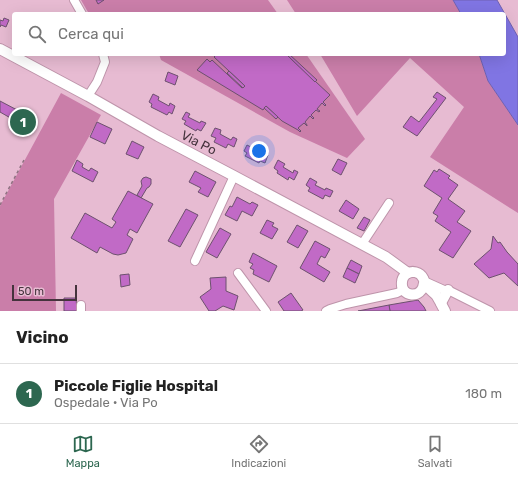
<!DOCTYPE html>
<html lang="it">
<meta charset="utf-8">
<style>
:root{--surface:#fff;--page:#f2f2f2;--text:#222;--muted:#767676;--line:#e0e0e0;--accent:#2d6750}
body{margin:0;font-family:Rubik,sans-serif;background:var(--page);color:var(--text)}
.scale{position:absolute;left:12px;bottom:10px;width:65px;box-sizing:border-box;padding-left:4px;border:2px solid #45333d;border-top:0;font-size:11px;line-height:14px;white-space:nowrap;color:#45333d;-webkit-text-stroke:3px #e7bbd2;paint-order:stroke}
.you{position:absolute;left:259px;top:151px;width:14px;height:14px;margin:-10px;border:3px solid #fff;border-radius:50%;background:#1a73e8;box-shadow:0 0 0 6px #1a73e833}
.badge{display:grid;place-items:center;width:26px;height:26px;border-radius:50%;background:var(--accent);color:#fff;font-size:13px;font-weight:700}
.pin{position:absolute;translate:-50% -50%;border:2px solid #fff;box-shadow:0 1px 4px #0006}
.list{margin:0;padding:0;list-style:none}
h2{display:flex;justify-content:space-between;align-items:center;height:52px;margin:0;padding:0 16px;font-size:17px}
h2 small{font-size:13px;font-weight:400;color:var(--muted)}
.list li{display:grid;grid-template-columns:26px 1fr auto;gap:12px;align-items:center;box-sizing:border-box;height:60px;padding:0 16px;border-top:1px solid var(--line)}
.list b{display:block;font-size:15px;white-space:nowrap}
.list p{margin:0;font-size:13px;white-space:nowrap;color:var(--muted)}
.list em{font-size:13px;font-style:normal;color:var(--muted)}
.icon{flex:none;width:22px;height:22px;fill:none;stroke:currentColor;stroke-width:2;stroke-linecap:round;stroke-linejoin:round}
.map{position:relative;flex:none;width:518px;height:311px;overflow:hidden}
.search{position:absolute;background:var(--surface);box-shadow:0 4px 16px #0002;left:12px;right:12px;top:12px;height:44px;display:flex;align-items:center;gap:10px;box-sizing:border-box;padding:0 14px;border-radius:4px;color:var(--muted);font-size:15px}
.sheet{height:112px;background:var(--surface)}
nav{display:flex;justify-content:space-around;align-items:center;box-sizing:border-box;height:56px;border-top:1px solid var(--line);background:var(--surface);font-size:11px;color:var(--muted)}
nav a{display:grid;justify-items:center;gap:2px}
nav .on{color:var(--accent)}
.map>svg:first-child{display:block}
.green{fill:#ca7ea9}
.water{fill:#8075e3;stroke:#6e61b1}
.building{fill:#c16ac6;stroke:#6d516e}
.lines{fill:none;stroke-linecap:round;stroke-linejoin:round}
.minor-casing{stroke:#be94aa;stroke-width:10}
.tertiary-casing{stroke:#be94aa;stroke-width:12}
.path{stroke:#8f7181;stroke-width:1.5;stroke-dasharray:3 3;stroke-linecap:butt}
.minor{stroke:#fff;stroke-width:8}
.tertiary{stroke:#fff;stroke-width:10}
.labels{text-anchor:middle;stroke-width:3.5;stroke-linejoin:round;paint-order:stroke}
.street-label{font-size:13px;fill:#45333d;stroke:#e7bbd2}
</style>
<div class="map">
<svg width="518" height="311" viewBox="0 0 518 311">
<rect width="100%" height="100%" fill="#e7bbd2"/>
<!-- green -->
<g class="green">
<path d="M81,0H268L278,14H89Z"/>
<path d="M287,0H453L461,14H296Z"/>
<path d="M159,54H306L365,139L347,158L290,132L161,60Z"/>
<path d="M320,54H479L488,81L518,125V213L430,157L464,107L410,58L357,116Z"/>
<path d="M61,93L101,115L54,199L56,311H0V206Z"/>
</g>
<!-- water -->
<path class="water" d="M453,0H497L518,37V125L488,81L479,54H504V14H461Z"/>
<!-- building -->
<g class="building">
<path d="M96,0H104L98,4Z"/>
<path d="M4,18L9,20L6,27L1,25L0,27V20L3,21Z"/>
<path d="M217,54H286L330,95L323,102L326,105L325,106L322,103L317,109L320,111L319,112L316,110L311,115L314,118L313,119L310,116L305,122L307,125V126L304,123L298,128L301,131L300,132L298,130L282,121L266,106L263,110L197,70L207,59L210,62L212,60L242,88L245,86L214,57Z"/>
<path d="M286,54H289L317,80L315,82Z"/>
<path d="M229,71L245,86L243,88L227,73Z"/>
<path d="M168,72L178,76L175,85L165,81Z"/>
<path d="M437,92L446,98L417,136L403,127L411,116L419,122L437,99L433,97Z"/>
<path d="M153,94L159,97L158,100L169,106L170,103L175,106L172,114L169,112L167,115L151,107L152,104L149,102Z"/>
<path d="M0,101L19,111L14,120L0,112Z"/>
<path d="M266,106L278,117L276,119L264,108Z"/>
<path d="M186,112L190,114L188,117L200,123L201,121L206,123L201,131L197,129L196,131L184,124L186,121L182,119Z"/>
<path d="M97,122L112,129L105,144L90,137Z"/>
<path d="M215,128L221,130L220,134L231,140L233,137L237,139L234,147L228,144L226,148L214,142L216,138L211,136Z"/>
<path d="M132,141L144,147L138,159L126,154Z"/>
<path d="M247,145L253,148L252,150L263,156L264,153L268,155L265,163L260,161L259,163L245,156L247,153L244,151Z"/>
<path d="M338,159L347,163L341,175L332,170Z"/>
<path d="M77,160L83,164L82,167L89,171L91,168L98,172L93,182L72,171Z"/>
<path d="M278,160L285,164L283,167L293,173L294,170L298,172L294,180L289,177L288,180L277,173L278,171L274,168Z"/>
<path d="M439,169L450,176L448,178L458,185L448,199L465,211L457,222L471,231L453,258L439,250L451,232L435,221L438,216L433,213L442,198L424,186L434,170L437,172Z"/>
<path d="M195,171L216,182L208,197L198,192L201,188L189,182Z"/>
<path d="M146,177L151,179V184L149,187L147,188L141,198L137,195L142,186L141,181L143,178Z"/>
<path d="M310,178L317,182L315,185L325,190L326,188L333,191L330,197L325,195L323,199L308,191L310,188L306,185Z"/>
<path d="M128,191L153,204L137,233L130,229L127,235L133,239L126,253L118,255L113,254L100,247L97,253L71,238L85,213L112,228L116,222L112,219Z"/>
<path d="M237,197L250,204L252,202L258,205L252,216L242,211L237,221L225,215L230,206L232,207Z"/>
<path d="M346,200L359,209L353,219L339,211Z"/>
<path d="M186,209L198,215L180,247L168,241Z"/>
<path d="M364,217L370,220L364,231L357,228Z"/>
<path d="M267,220L274,223L272,226L278,229L272,239L260,233Z"/>
<path d="M297,225L308,231L298,248L287,242Z"/>
<path d="M220,228L231,234L217,258L206,252Z"/>
<path d="M493,236L498,243L500,242L507,252L518,264V286L504,273L489,278L474,264L491,249Z"/>
<path d="M315,241L330,249L325,258L321,256L317,264L330,272L324,282L300,268Z"/>
<path d="M253,253L277,266L269,282L253,274L254,270L250,268L253,264L249,262Z"/>
<path d="M351,260L362,266L359,274L347,268Z"/>
<path d="M347,268L359,274L355,283L343,277Z"/>
<path d="M129,274L130,285L121,287L120,275Z"/>
<path d="M226,277V291L238,296L234,310L223,306L215,311H209L200,297L211,289L210,278Z"/>
<path d="M291,293L303,310L301,311H284L278,302Z"/>
<path d="M64,298H76L77,311H64Z"/>
<path d="M418,300L424,307L426,311H390L389,305Z"/>
<path d="M389,305L390,311H358Z"/>
</g>
<g class="lines">
<!-- minor casing -->
<g class="minor-casing">
<g id="minor">
<path d="M74,0L82,14"/>
<path d="M88,96L97,82L105,62L103,54"/>
<path d="M362,244L389,203"/>
<path d="M195,261L234,176"/>
<path d="M238,273L266,311"/>
<path d="M424,281L444,290H448L490,311"/>
<path d="M81,305V311"/>
<path d="M326,311L330,309L346,304L397,293L403,290"/>
</g>
</g>
<!-- tertiary casing -->
<g class="tertiary-casing">
<g id="tertiary">
<path d="M0,49L88,96L158,136L234,176L386,257L408,273"/>
<path d="M424,283C422,300 400,297 402,282C402,279 404,276 406,274C412,270 420,272 423,278C424,279 424,282 425,283C427,288 432,291 436,295C439,299 442,306 445,311"/>
<path d="M441,303L448,290"/>
</g>
</g>
<!-- path -->
<path class="path" d="M0,205L24,160"/>
<!-- minor -->
<use href="#minor" class="minor"/>
<!-- tertiary -->
<use href="#tertiary" class="tertiary"/>
</g>
<g class="labels">
<!-- street labels -->
<g class="street-label">
<text transform="translate(199 142) rotate(27)" y="5">Via Po</text>
</g>
</g>
</svg>
<div class="scale">50 m</div>
<div class="you"></div>
<div class="pin badge" style="left:23px;top:122px">1</div>
<div class="search"><svg class="icon" aria-label="search" viewBox="0 0 24 24"><circle cx="10" cy="10" r="6"/><path d="M15 15l6 6"/></svg>Cerca qui</div>
</div>
<section class="sheet">
<h2>Vicino<small></small></h2>
<ul class="list">
<li><span class="badge">1</span><div><b>Piccole Figlie Hospital</b><p>Ospedale · Via Po</p></div><em>180 m</em></li>
</ul>
</section>
<nav>
<a class="on"><svg class="icon" aria-label="map" viewBox="0 0 24 24"><path d="M3 6l6-2 6 2 6-2v14l-6 2-6-2-6 2zM9 4v14M15 6v14"/></svg>Mappa</a>
<a><svg class="icon" aria-label="directions" viewBox="0 0 24 24"><path d="M12 3l9 9-9 9-9-9zM9 14v-3h6M13 9l2 2-2 2"/></svg>Indicazioni</a>
<a><svg class="icon" aria-label="saved" viewBox="0 0 24 24"><path d="M7 4h10v16l-5-4-5 4z"/></svg>Salvati</a>
</nav>
